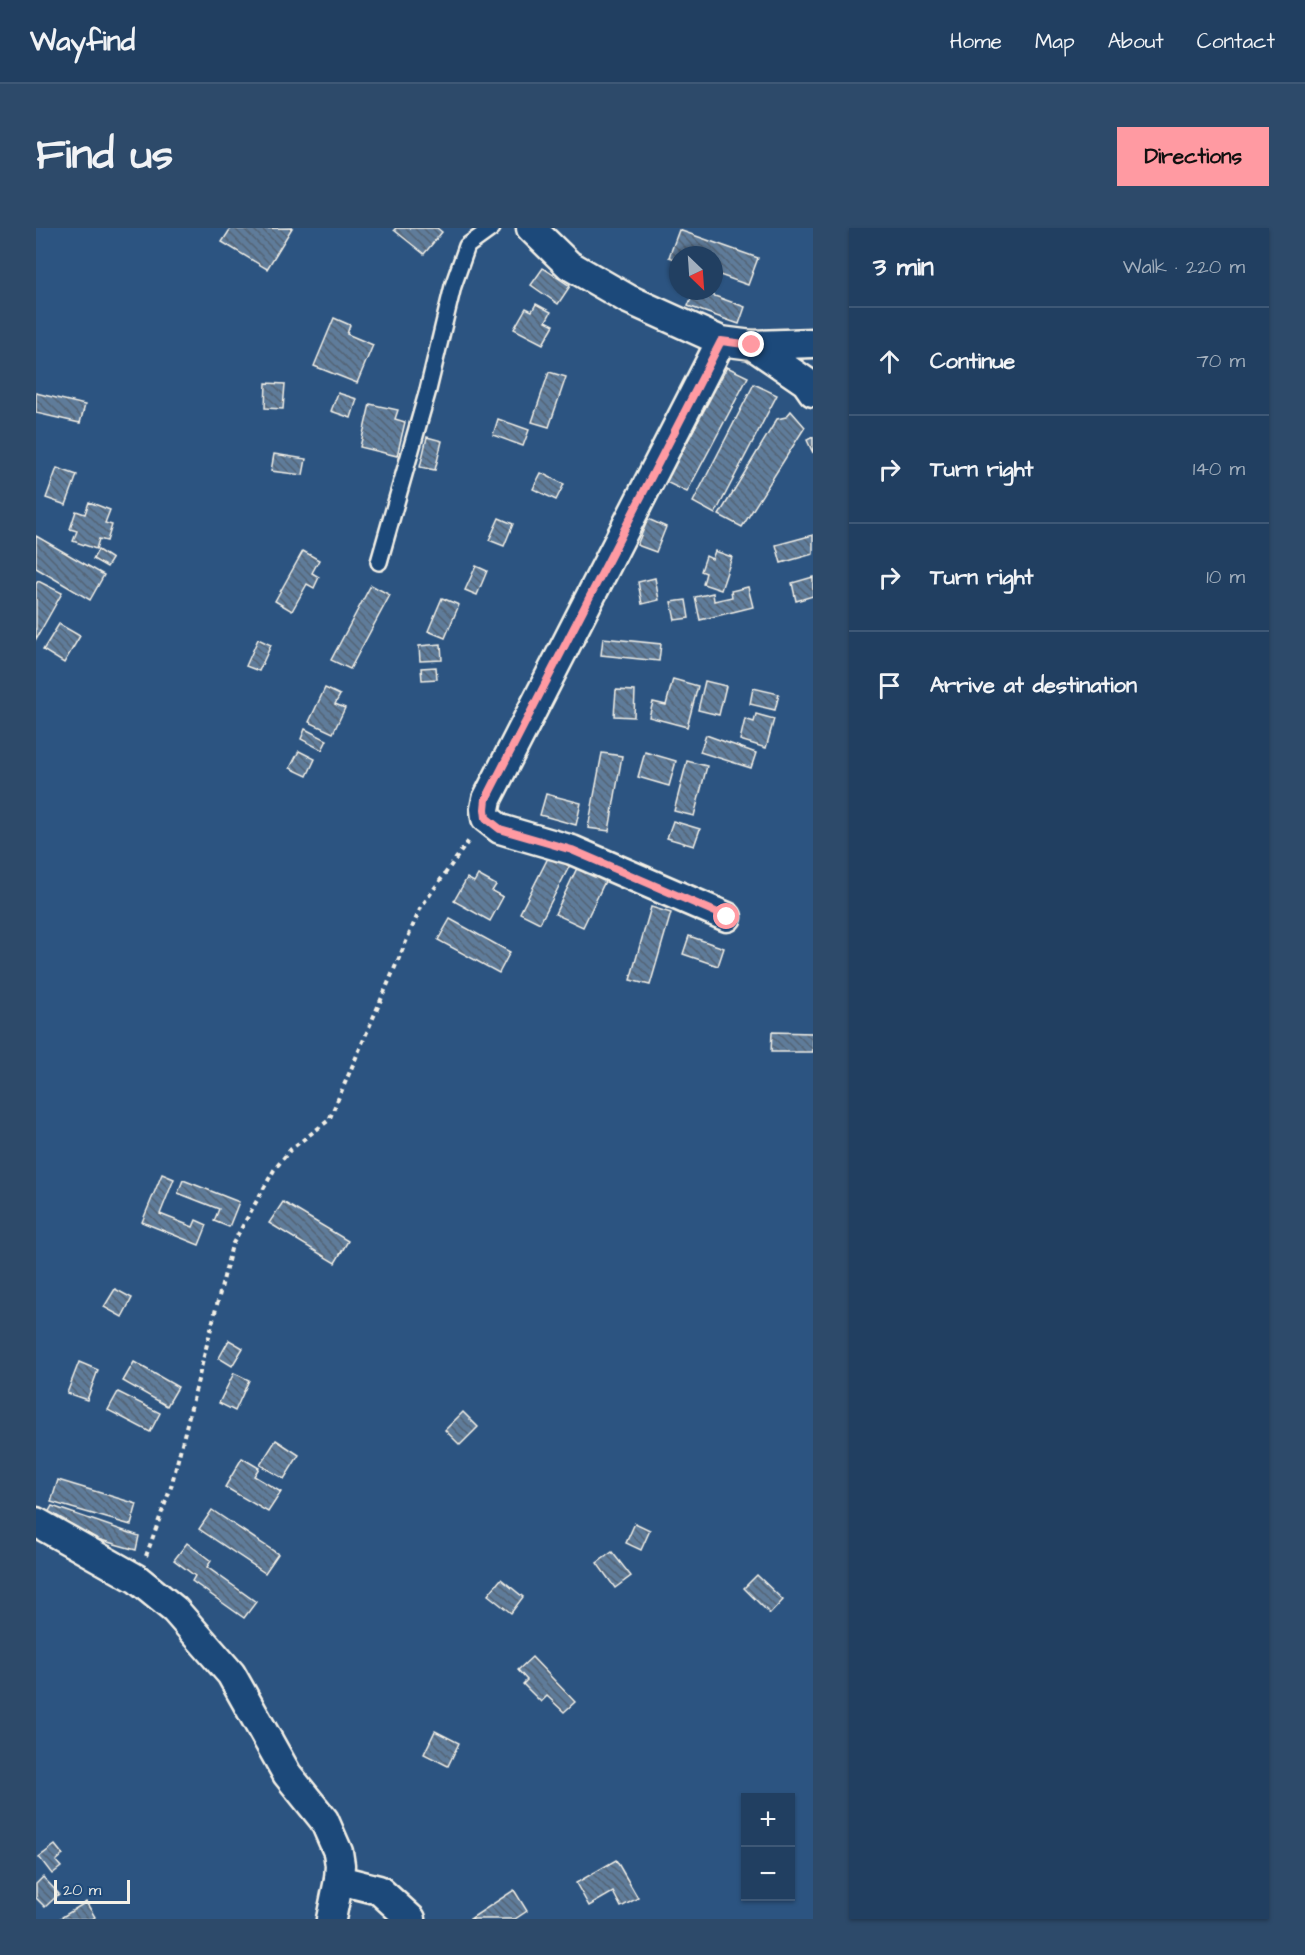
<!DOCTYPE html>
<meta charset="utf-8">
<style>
:root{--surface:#213f61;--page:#2d4a6a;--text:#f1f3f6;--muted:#a2afbd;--line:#3e5876;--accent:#ff9aa2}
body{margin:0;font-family:"Architects Daughter",sans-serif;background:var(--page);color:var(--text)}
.controls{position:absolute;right:18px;bottom:18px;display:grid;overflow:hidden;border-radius:0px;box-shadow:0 2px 4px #0004}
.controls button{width:54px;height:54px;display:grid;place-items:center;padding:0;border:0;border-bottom:2px solid var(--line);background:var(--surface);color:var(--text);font:30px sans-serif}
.compass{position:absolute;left:633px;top:18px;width:54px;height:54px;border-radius:50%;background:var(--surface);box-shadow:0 2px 4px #0004;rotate:155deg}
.scale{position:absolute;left:18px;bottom:15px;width:76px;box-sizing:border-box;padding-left:6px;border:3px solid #f4f1e8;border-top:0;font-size:16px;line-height:21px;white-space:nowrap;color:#f4f1e8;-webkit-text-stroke:4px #1f4a7a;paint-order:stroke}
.stop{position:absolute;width:18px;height:18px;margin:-14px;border:4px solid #ff9aa2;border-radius:50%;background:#fff}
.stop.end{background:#ff9aa2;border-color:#fff;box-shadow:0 2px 6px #0008}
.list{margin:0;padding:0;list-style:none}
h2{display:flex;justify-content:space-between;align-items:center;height:78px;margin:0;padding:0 24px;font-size:26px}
h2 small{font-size:20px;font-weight:400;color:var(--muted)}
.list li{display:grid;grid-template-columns:39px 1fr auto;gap:18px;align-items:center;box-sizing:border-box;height:108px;padding:0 24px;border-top:2px solid var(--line)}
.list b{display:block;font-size:22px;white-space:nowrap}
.list em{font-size:20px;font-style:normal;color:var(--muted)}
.icon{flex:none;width:33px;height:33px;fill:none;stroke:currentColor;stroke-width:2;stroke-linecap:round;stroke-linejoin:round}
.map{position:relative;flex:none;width:777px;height:1691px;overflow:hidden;border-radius:0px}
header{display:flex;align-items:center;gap:36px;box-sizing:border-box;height:84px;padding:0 30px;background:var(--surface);border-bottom:2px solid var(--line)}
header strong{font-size:28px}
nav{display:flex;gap:33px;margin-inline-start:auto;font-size:21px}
.intro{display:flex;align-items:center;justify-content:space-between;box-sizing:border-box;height:144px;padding:0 36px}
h1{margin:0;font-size:42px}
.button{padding:15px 27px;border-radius:0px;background:var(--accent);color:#111;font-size:21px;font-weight:700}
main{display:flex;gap:36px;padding:0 36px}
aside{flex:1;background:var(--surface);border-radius:0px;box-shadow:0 2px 4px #0004}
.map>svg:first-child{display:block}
.building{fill:url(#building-back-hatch);stroke:#f4f1e8;stroke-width:1.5}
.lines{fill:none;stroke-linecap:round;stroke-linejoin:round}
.lane-casing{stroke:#f4f1e8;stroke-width:20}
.street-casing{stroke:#f4f1e8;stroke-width:33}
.path{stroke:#f4f1e8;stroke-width:4;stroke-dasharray:4.5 4.5;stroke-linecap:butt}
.lane{stroke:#1f4a7a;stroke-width:15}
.street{stroke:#1f4a7a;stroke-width:28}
.route{stroke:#ff9aa2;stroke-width:8}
</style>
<header>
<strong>Wayfind</strong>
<nav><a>Home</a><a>Map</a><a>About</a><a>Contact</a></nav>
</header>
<div class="intro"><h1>Find us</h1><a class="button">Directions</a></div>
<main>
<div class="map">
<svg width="777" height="1691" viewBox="0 0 777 1691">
<defs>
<pattern id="building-back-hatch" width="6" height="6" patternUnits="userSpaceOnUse" patternTransform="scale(1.5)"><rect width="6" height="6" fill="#5e7b9a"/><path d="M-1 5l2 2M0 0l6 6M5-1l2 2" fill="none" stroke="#556474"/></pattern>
</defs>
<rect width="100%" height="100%" fill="#2c5481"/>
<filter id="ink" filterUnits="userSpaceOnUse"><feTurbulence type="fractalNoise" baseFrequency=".0167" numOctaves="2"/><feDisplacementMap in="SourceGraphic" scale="12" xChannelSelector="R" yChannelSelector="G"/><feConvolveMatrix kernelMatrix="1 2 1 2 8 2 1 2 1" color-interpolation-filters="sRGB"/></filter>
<g filter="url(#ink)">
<!-- building -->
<g class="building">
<path d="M195,0L202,1L256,0L231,41L186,14Z"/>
<path d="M360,0H401L406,4L388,26L358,2Z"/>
<path d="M643,2L722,30L712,57L678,45V27H642V32L633,29Z"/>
<path d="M507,40L534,58L522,76L495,57Z"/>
<path d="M658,63H665L709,79L703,96L652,78Z"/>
<path d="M500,76L515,84L510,93L518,97L507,116L478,101L490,80L496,83Z"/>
<path d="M298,90L314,97L311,106L337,117L321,155L278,138Z"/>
<path d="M691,139L712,149L651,264L630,254Z"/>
<path d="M513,144L530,149L513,199L496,194Z"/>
<path d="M230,155L249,156L247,181L229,180Z"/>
<path d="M718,156L741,167L679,286L657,274Z"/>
<path d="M0,165L49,177L44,195L0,185Z"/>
<path d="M302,165L321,171L315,190L295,183Z"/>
<path d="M334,176L362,182L359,191L369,194L361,228L324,219Z"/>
<path d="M755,183L769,199L706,299L683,287L741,191L750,189Z"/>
<path d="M462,191L493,202L487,218L457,207Z"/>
<path d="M391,209L406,213L399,242L384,239Z"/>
<path d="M777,209V225L771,212Z"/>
<path d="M238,226L270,231L267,247L235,243Z"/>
<path d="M21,240L41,247L30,277L10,270Z"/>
<path d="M505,245L528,256L520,272L497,261Z"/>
<path d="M53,274L74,282L69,295L76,297L71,313L63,311L60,321L37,313L41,303L34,301L40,283L49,286Z"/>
<path d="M463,290L477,296L468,318L453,312Z"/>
<path d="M612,291L630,299L620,324L601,317Z"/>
<path d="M777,307V326L745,335L740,317Z"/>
<path d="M0,308L68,347L54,372L0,340Z"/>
<path d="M62,322L76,331L71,339L57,331Z"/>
<path d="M267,323L283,332L276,345L283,349L278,360L271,356L256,383L239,373Z"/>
<path d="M679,323L696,329L685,362L667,356L670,345L665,343L670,328L676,331Z"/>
<path d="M440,338L451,343L441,367L429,362Z"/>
<path d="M777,349V368L760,373L756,355Z"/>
<path d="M619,350L623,372L606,376L602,354Z"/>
<path d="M2,353L26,365L0,411V356Z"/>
<path d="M335,357L354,367L314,441L295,432Z"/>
<path d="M712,359L717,379L664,392L659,369L677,365L678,373L696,369L695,363Z"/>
<path d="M406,370L423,377L409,410L392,403Z"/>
<path d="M650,372L653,390L639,392L635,374Z"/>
<path d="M23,396L44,408L28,435L7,422Z"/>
<path d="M567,410L625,416L623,433L565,427Z"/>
<path d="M222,411L235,417L223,443L210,438Z"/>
<path d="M405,416L406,432L384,433L383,418Z"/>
<path d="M400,439L401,451L386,452L385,440Z"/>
<path d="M637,451L662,458L651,499L613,489L617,474L630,477Z"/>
<path d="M669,453L690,458L683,487L662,482Z"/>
<path d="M289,460L304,467L299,476L309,480L297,505L273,494Z"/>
<path d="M717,460L743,466L739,482L714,476Z"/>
<path d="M580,462L599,463L598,489L578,488Z"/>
<path d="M720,486L738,491L730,520L704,512L709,491L718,494Z"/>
<path d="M269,501L291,512L286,522L265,511Z"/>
<path d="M670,507L720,525L715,540L664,524Z"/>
<path d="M263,523L279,531L271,548L254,540Z"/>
<path d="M609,524L640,533L633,558L602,549Z"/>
<path d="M566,525L586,528L573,603L552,600Z"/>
<path d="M651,533L671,538L658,588L638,583Z"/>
<path d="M510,566L545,575L540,597L504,587Z"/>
<path d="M637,593L664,601L658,618L631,610Z"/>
<path d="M515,624L535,635L504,695L484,685Z"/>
<path d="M543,636L571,649L547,699L519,686Z"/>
<path d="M442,647L460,657L456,663L467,669L454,693L418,673L431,650L438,654Z"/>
<path d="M615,679L635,685L614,757L594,752Z"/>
<path d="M414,691L474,724L463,745L402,712Z"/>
<path d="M653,708L688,720L682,738L647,726Z"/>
<path d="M736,804L777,805V824H735Z"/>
<path d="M126,946L138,951L124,986L157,999L160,992L171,997L163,1017L106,994Z"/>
<path d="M147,952L203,974L193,999L178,993L183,981L142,965Z"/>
<path d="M247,974L312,1013L299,1035L233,995Z"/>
<path d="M79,1061L96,1070L86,1089L68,1079Z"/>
<path d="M193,1112L207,1120L196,1138L183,1130Z"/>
<path d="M43,1134L62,1142L51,1172L31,1165Z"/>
<path d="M98,1134L142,1159L131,1178L87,1153Z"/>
<path d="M198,1145L213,1152L199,1183L183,1175Z"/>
<path d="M82,1164L124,1185L114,1204L72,1182Z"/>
<path d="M427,1184L442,1199L424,1217L409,1202Z"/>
<path d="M240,1212L263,1227L248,1251L224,1237Z"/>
<path d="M206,1230L223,1240L218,1248L245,1264L232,1284L189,1259Z"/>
<path d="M22,1252L101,1276L95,1297L15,1274Z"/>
<path d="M16,1278L103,1308L100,1322L40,1305L12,1285Z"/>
<path d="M176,1282L242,1326L229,1345L163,1301Z"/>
<path d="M599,1295L614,1302L605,1322L590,1315Z"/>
<path d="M151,1315L175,1333L171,1339L220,1374L208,1390L156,1353L159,1348L138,1332Z"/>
<path d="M576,1324L595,1348L579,1360L561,1335Z"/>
<path d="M721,1347L747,1372L734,1386L708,1360Z"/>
<path d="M465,1351L487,1369L475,1385L452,1367Z"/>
<path d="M496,1429L539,1474L528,1484L511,1468L505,1474L487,1456L491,1452L482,1442Z"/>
<path d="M399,1503L423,1515L412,1538L388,1526Z"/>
<path d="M19,1617L27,1627L20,1633L25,1639L16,1646L3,1629Z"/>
<path d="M580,1632L602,1670L585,1679L577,1664L553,1678L540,1655Z"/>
<path d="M7,1649L23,1666L9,1679L0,1670V1656Z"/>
<path d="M478,1662L491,1683L479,1691H434Z"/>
<path d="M50,1674L59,1689L56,1691H23Z"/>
</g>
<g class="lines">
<!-- lane casing -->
<g class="lane-casing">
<path id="lane" d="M343,334L392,162L417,58L431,18L456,0"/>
</g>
<!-- street casing -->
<g class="street-casing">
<g id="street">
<path d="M495,0L533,37L592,71L685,113L716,117L770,154L777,164"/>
<path d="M685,113L451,571L449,581L450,590L464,601L536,622L691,689"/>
<path d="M716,117L777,115"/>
<path d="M0,1294L101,1351L139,1382L195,1446L251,1546L288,1592L302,1624L304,1637L303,1652L295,1691"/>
<path d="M303,1652L343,1662L375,1691"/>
</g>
</g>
<!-- path -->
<path class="path" d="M110,1328L135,1259L196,1017L238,942L255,921L293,892L385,679L434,611"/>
<!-- lane -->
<use href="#lane" class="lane"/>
<!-- street -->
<use href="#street" class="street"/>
</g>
</g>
<g class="lines" filter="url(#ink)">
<!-- route -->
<path class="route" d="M691,689L536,622L464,601L450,590L449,581L450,571L685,113L716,117"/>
</g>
</svg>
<div class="controls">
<button>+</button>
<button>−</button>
</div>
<svg class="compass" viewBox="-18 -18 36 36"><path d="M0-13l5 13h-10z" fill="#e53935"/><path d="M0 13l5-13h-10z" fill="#a2afbd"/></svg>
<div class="scale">20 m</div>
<div class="stop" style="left:691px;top:689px"></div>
<div class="stop end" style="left:716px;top:117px"></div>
</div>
<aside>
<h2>3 min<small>Walk · 220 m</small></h2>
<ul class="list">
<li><svg class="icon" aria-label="ahead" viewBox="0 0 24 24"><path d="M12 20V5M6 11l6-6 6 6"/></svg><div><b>Continue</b></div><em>70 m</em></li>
<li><svg class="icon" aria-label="right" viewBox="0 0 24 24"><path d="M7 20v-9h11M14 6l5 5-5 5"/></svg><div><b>Turn right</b></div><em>140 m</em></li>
<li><svg class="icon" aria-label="right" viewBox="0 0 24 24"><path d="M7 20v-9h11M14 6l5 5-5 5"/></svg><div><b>Turn right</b></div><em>10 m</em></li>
<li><svg class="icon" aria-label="arrive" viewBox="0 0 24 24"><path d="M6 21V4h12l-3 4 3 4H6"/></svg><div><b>Arrive at destination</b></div></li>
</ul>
</aside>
</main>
